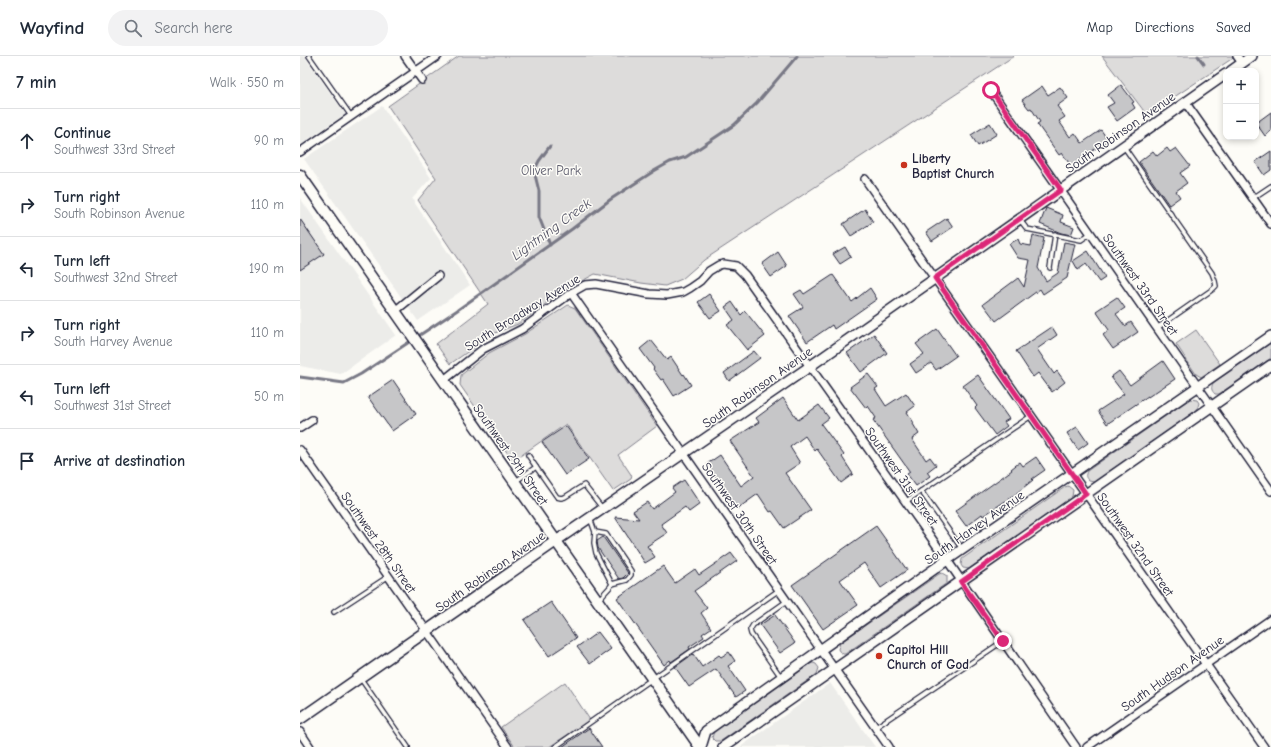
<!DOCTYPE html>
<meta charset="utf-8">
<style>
:root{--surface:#fff;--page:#f2f2f3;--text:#1f2937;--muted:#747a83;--line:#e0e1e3}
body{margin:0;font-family:"Comic Neue",sans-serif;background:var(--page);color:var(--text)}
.controls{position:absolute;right:12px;top:12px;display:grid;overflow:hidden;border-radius:8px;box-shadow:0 2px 6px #0003}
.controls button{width:36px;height:36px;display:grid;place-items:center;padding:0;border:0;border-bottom:1px solid var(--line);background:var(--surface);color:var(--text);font:20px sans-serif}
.stop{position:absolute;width:12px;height:12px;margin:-9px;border:3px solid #db2777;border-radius:50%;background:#fff}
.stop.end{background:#db2777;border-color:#fff;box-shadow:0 1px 4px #0008}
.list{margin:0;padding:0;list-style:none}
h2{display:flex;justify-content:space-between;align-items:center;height:52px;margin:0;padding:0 16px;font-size:17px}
h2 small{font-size:13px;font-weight:400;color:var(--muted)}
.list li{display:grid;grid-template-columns:26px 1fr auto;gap:12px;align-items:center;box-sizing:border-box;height:64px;padding:0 16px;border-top:1px solid var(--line)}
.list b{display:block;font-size:15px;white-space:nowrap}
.list p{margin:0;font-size:13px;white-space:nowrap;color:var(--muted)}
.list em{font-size:13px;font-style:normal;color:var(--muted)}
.icon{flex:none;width:22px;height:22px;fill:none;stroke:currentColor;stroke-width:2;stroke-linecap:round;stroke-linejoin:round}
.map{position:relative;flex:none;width:971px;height:691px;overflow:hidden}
header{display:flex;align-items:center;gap:24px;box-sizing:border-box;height:56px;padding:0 20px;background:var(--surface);border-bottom:1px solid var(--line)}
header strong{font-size:19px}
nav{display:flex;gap:22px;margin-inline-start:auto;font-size:14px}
.search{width:280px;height:36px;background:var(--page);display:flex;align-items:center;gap:10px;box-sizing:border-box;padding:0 14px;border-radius:22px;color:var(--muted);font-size:15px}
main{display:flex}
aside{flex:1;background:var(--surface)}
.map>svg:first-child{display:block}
.built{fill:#ecece9}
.green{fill:#dddcdb;stroke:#807f8b}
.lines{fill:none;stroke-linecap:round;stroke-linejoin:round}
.stream{stroke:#787885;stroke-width:3}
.building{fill:#c6c6c8;stroke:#22223b}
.service-casing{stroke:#22223b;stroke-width:6}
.minor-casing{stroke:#22223b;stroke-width:10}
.tertiary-casing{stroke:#22223b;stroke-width:12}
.secondary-casing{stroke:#22223b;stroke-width:13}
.service{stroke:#fdfcf7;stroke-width:3.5}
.minor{stroke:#fdfcf7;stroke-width:7}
.tertiary{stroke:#fdfcf7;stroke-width:9}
.secondary{stroke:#fdfcf7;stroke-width:10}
.route{stroke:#db2777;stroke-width:5}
.poi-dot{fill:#c8321e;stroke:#fdfcf7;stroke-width:1.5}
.labels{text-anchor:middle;stroke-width:3;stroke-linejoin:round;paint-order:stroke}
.street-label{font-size:13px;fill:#22223b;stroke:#fdfcf7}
.poi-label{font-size:13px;font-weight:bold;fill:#22223b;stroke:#fdfcf7;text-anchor:start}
.park-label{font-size:13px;fill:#5a5a6b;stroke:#fdfcf7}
.water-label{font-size:14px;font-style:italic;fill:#545466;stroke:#fdfcf7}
</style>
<header>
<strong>Wayfind</strong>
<div class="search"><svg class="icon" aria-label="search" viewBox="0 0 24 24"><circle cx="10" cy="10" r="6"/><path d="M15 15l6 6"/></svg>Search here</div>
<nav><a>Map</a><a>Directions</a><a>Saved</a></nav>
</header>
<main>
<aside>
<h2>7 min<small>Walk · 550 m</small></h2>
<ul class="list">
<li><svg class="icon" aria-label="ahead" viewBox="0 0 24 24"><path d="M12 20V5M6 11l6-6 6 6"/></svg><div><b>Continue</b><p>Southwest 33rd Street</p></div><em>90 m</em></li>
<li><svg class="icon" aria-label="right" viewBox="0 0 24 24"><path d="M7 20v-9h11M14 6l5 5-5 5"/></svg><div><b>Turn right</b><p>South Robinson Avenue</p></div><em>110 m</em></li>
<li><svg class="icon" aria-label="left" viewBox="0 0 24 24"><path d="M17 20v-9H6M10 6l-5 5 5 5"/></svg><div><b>Turn left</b><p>Southwest 32nd Street</p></div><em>190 m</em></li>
<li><svg class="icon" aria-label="right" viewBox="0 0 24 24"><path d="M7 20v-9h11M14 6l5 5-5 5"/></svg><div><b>Turn right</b><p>South Harvey Avenue</p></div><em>110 m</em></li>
<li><svg class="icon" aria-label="left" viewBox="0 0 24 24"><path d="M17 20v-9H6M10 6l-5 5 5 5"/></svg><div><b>Turn left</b><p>Southwest 31st Street</p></div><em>50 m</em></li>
<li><svg class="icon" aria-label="arrive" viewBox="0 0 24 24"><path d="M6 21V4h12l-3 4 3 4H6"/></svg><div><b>Arrive at destination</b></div></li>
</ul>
</aside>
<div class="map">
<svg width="971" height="691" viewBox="0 0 971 691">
<rect width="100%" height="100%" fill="#fdfcf7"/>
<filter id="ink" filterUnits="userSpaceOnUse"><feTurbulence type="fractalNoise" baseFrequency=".025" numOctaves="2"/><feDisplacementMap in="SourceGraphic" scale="8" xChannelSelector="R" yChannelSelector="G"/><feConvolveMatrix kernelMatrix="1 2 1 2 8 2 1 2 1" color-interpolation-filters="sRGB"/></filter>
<g filter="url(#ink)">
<!-- built -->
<g class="built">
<path d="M0,0H4L45,58L0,89Z"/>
<path d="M82,50L131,122L112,143L170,229L118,265L4,103Z"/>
<path d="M0,142L96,279L41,318L0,310Z"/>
<path d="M530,627L575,691H440L443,689Z"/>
</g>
<!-- green -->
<g class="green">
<path d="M159,0H714L404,204L382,223L365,230L341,227L295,218L265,234L218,268L195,277L150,308L136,288L188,248L118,144L136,122L88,50Z"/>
<path d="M802,0H936L847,59Z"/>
<path d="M268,249L275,252L357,370L318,399L332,420L331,423L313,435L266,368L213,405L160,329L161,319L189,297L225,278Z"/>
<path d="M896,274L920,308L901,321L896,318L876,288Z"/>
<path d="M971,287V302L919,338H915C911,334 911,332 913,327Z"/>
<path d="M890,343L897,344L899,347L897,354L794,426L789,425C785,421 785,420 787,415Z"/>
<path d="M768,430L773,434L772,441L669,513L663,512L661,509L662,503L765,431Z"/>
<path d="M642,517L647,520V527L545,598H543L539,595L538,593L540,587L639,518Z"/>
<path d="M513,607L516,608L519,612L517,618L421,685H415L412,682L414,675L510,608Z"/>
<path d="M265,626L290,664L249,691H215L201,671Z"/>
</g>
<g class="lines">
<!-- stream -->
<g class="stream">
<path d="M898,0L904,8"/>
<path d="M250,189L239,161V135L234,115L239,105L250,90"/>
<path d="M0,321L44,327L61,318L156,255L272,173L311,143L354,115L370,106L386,101L434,69L457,47L497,0"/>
</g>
</g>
<!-- building -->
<g class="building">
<path d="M821,29L834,46L832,47L835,52L817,65L807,51L814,47L808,39Z"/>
<path d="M742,30L748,39L760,31L768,42L757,50L765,61L759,65L770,81L775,77L782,87L801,74L808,84L771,110L762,97L759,99L737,68L740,66L731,52L729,53L722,44Z"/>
<path d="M971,56V75L965,80L956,67Z"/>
<path d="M690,67L697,78L678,90L671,79Z"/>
<path d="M867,92L870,96L876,92L890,110L880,117L887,127L876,135L880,141L869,149L839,106L853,95L857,100Z"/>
<path d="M971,95V114L964,119L955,106Z"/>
<path d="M746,152L763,159L761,166L774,171L771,179L761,177L740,168Z"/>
<path d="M565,153L573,166L551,180L543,168Z"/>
<path d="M647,162L653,171L632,185L626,176Z"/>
<path d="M0,163L24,198L0,214Z"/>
<path d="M733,179L744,182L738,212L746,225L758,217L764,186L775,188L767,222L743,238L740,233L696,265L683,248L718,222L724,231L730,204L718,202L709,188L718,183L720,188L731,190Z"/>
<path d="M545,191L551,201L540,208L533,198Z"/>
<path d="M788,195L805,222L799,226L786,208L778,214L773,205Z"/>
<path d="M478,196L487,210L471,221L462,208Z"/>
<path d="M533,219L552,246L570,232L577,243L534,273L532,269L507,286L489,260L503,251L494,238L501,234L504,238Z"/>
<path d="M409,238L421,255L410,262L398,246Z"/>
<path d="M817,241L825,252L816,258L825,270L831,266L838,276L813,293L803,279L809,274L796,255Z"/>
<path d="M432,246L441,259L445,255L465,280L447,294L427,269L434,264L425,251Z"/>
<path d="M752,271L757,279L737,293L754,318L757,315L765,326L752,336L738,317L733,321L716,295Z"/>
<path d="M637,273L656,300L636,314L631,307L616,317L610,308L624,298L616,288Z"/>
<path d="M574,278L587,297L561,316L547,297Z"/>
<path d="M351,284L367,304L371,301L383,319L384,318L391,329L374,340L363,323L361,324L353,313L354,312L340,293Z"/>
<path d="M454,295L460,302L429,325L424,317Z"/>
<path d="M863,305L875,323L848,341V340L807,368L798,355L824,338L811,321L819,315L830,329Z"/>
<path d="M568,318L578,331L575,333L586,350L606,337L615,350L607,356L614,367L613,368L619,378L612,383L626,404L630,401L636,409L627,416L630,420L616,430L607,418L610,416L573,364L576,362L568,350L566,352L550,331Z"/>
<path d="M678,319L709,363L704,366L707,370L695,379L675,352L677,350L663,330Z"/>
<path d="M93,324L116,358L92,375L68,341Z"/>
<path d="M483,342L498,364L519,349L529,362L521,368L544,399L542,401L553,418L541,427L517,393L515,395L505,380L490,391L500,407L485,417L511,454L484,472L472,455L470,456L458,438L437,453L407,408L420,399L441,430L454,420L430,385L459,366L456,362Z"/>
<path d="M266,370L289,403L265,419L242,386Z"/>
<path d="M777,371L788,387L778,394L767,377Z"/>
<path d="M736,401L745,414L732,423L733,424L713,440L683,460L682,458L666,470L655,455L712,414L711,413L720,406L723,410Z"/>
<path d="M384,424L400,448L389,456L385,451L361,468L367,477L347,490L355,501L345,507L315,461L339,463L333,455L347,446L352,453L375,436L372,432Z"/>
<path d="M576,470L607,514L581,532L564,507L540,524L558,549L523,573L492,529Z"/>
<path d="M303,481L328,517L323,522L319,523L298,492L297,485Z"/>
<path d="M431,497L437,505L394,535L407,552L401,557L411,572L402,578L404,581L389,591L390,593L371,606L370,604L364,609L317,542L363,510L375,527L395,513L399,519Z"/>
<path d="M251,546L276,582L249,600L224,564Z"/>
<path d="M475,559L495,587L480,597L460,569Z"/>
<path d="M298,576L311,593L290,608L277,591Z"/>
<path d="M429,596L435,605L428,610L445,635L436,641L416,613L389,631L375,611L393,598L402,611L419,599L421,601Z"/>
<path d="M289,672L302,691H262Z"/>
</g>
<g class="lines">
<!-- service casing -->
<g class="service-casing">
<g id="service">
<path d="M9,0L51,60"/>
<path d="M824,91L912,217L915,225L916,230L913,233L857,272"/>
<path d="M953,142L971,130"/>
<path d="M720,164L727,173L781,184L791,177"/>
<path d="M750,212L755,178"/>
<path d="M228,399L236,411"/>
<path d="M216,425L236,411L257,441L261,442L265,441L284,429L303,453"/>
<path d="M621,435L662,493"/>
<path d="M605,446L731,360"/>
<path d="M290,462L295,476L294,487L296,497L312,528L310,531L299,543"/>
<path d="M295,476L306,478L331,515V519L327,524L312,528"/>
<path d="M34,556L89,520"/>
<path d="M481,621L451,578L450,574L453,569L487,545"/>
<path d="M61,623L108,691"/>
<path d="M576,671L703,585"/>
<path d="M255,691L479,534"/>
</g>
</g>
<!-- minor casing -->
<g class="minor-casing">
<g id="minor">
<path d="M105,0L122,24"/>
<path d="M937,0L942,7"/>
<path d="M691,35L971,435"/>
<path d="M885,46L971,168"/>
<path d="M0,96L138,0"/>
<path d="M565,123L964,691"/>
<path d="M271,237L589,691"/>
<path d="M95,255L138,220"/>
<path d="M144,324L183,293L222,273L271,237L285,229L296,228L349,238L367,239L383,236L390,232L400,225L409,215L419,209L423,208L436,210L445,219L647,504L776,691"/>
<path d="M0,372L12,364"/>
<path d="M0,394L208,691"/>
<path d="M0,676L10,691"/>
<path d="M787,691L971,563"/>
</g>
</g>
<!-- tertiary casing -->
<g class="tertiary-casing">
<g id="tertiary">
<path d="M931,15L952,0"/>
<path d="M256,485L509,311L926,18"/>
<path d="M401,691L406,675L647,504L971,280"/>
<path d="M423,691L971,309"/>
</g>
</g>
<!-- secondary casing -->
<g class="secondary-casing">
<g id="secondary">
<path d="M0,119L400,691"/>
<path d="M0,663L256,485"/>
</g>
</g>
<!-- service -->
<use href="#service" class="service"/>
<!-- minor -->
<use href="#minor" class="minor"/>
<!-- tertiary -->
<use href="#tertiary" class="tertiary"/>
<!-- secondary -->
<use href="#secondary" class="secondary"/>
</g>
</g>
<g class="lines" filter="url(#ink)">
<!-- route -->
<path class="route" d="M691,34L761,134L635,222L786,438L661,526L703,585"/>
</g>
<!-- markers -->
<g class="poi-dot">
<circle cx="604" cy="109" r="4"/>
<circle cx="579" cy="600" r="4"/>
</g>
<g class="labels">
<!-- street labels -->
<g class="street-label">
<text transform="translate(820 76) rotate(-35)" y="5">South Robinson Avenue</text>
<text transform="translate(841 228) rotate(55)" y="5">Southwest 33rd Street</text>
<text transform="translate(222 256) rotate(-32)" y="5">South Broadway Avenue</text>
<text transform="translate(457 331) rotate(-35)" y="5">South Robinson Avenue</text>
<text transform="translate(211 398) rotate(55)" y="5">Southwest 29th Street</text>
<text transform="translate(602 420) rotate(55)" y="5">Southwest 31st Street</text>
<text transform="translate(440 457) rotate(55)" y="5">Southwest 30th Street</text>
<text transform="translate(674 471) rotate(-35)" y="5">South Harvey Avenue</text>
<text transform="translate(79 486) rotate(55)" y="5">Southwest 28th Street</text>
<text transform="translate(836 488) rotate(55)" y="5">Southwest 32nd Street</text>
<text transform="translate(190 515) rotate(-35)" y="5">South Robinson Avenue</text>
<text transform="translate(872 617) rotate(-35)" y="5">South Hudson Avenue</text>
</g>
<!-- poi labels -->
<g class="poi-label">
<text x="612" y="107">Liberty<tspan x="612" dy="15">Baptist Church</tspan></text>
<text x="587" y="598">Capitol Hill<tspan x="587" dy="15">Church of God</tspan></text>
</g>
<!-- park labels -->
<g class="park-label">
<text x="251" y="119">Oliver Park</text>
</g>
<!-- water labels -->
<g class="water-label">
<text transform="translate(251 173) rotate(-36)" y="5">Lightning Creek</text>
</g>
</g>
</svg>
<div class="controls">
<button>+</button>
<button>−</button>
</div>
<div class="stop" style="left:691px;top:34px"></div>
<div class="stop end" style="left:703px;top:585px"></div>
</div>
</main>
